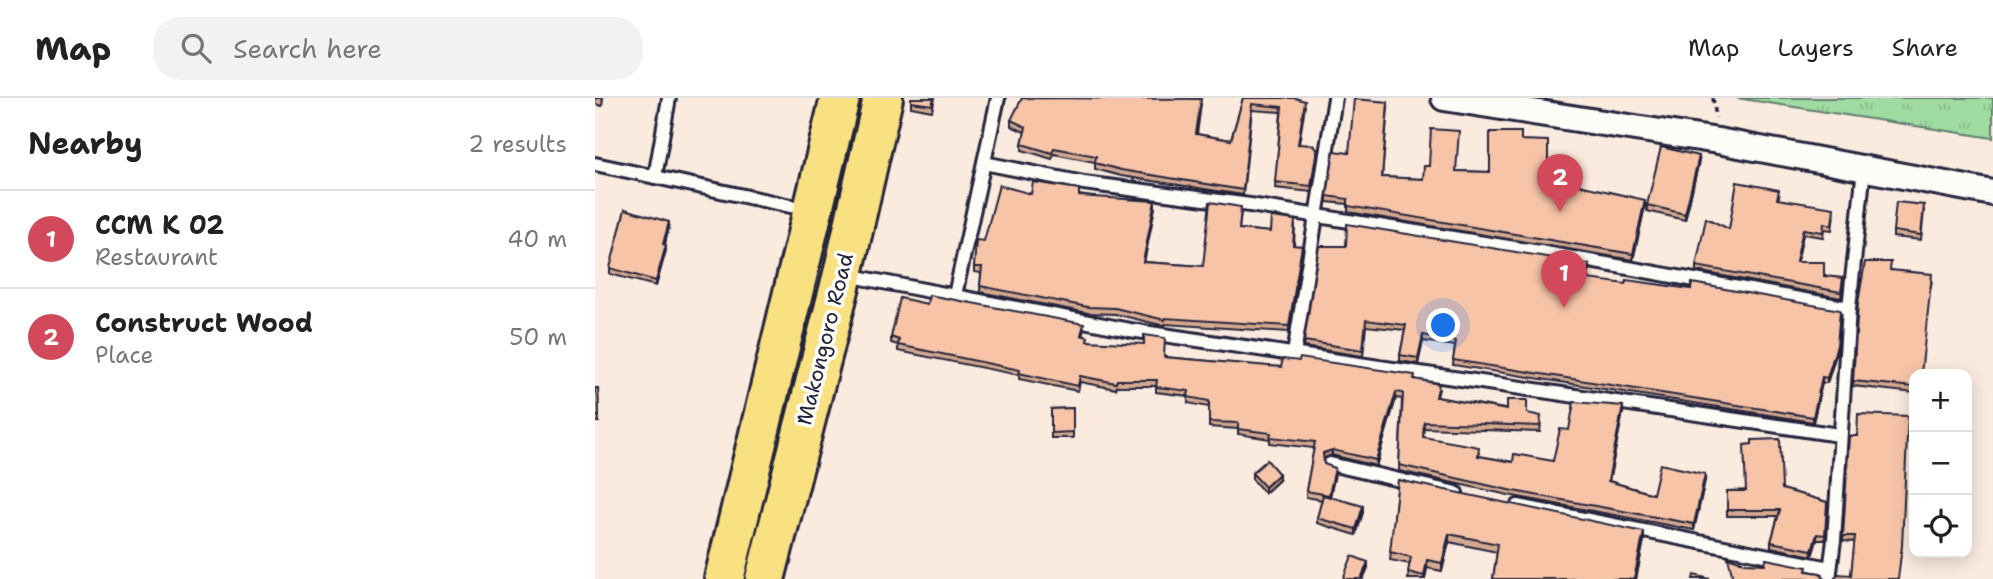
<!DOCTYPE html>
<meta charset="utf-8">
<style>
:root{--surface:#fff;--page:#f2f2f2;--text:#222;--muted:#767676;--line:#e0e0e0;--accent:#d1495b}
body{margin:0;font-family:"Shantell Sans",sans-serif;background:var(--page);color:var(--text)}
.controls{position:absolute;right:21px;bottom:21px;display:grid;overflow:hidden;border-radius:14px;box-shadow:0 4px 18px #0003}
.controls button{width:63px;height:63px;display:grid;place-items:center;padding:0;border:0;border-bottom:2px solid var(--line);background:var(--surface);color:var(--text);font:35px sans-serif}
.you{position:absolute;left:849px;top:228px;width:24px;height:24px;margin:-18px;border:5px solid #fff;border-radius:50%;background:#1a73e8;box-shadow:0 0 0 10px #1a73e833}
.badge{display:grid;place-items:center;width:46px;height:46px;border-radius:50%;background:var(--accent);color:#fff;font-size:23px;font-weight:700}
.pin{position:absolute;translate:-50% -58px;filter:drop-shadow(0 2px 4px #0008)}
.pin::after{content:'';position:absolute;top:37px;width:24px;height:21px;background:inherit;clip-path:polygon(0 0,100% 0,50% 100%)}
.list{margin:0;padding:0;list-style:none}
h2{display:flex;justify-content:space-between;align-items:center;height:91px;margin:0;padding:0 28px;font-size:30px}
h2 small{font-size:23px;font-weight:400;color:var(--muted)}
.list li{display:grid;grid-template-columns:46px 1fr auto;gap:21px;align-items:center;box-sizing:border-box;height:98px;padding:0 28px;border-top:2px solid var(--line)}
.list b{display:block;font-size:26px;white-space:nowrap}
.list p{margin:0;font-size:23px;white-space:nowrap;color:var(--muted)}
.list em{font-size:23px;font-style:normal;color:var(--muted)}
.icon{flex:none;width:38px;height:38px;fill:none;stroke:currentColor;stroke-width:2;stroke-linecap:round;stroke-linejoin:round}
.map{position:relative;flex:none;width:1398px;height:481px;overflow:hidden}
header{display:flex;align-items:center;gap:42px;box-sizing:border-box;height:98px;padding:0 35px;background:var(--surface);border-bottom:2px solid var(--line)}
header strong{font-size:33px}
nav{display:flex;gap:38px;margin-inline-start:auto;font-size:24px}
.search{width:490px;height:63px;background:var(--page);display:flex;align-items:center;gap:18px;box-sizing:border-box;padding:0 24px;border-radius:28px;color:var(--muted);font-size:26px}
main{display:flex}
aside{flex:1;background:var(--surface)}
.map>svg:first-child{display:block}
.grass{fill:url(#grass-tufts);stroke:#617e6e;stroke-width:2}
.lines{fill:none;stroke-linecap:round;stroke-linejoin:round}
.lane-casing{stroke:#22223b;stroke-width:18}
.street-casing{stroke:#22223b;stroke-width:30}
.primary-casing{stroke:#22223b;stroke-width:44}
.path{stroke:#22223b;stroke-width:3.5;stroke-dasharray:5 5;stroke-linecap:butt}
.lane{stroke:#fdfcf7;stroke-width:12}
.street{stroke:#fdfcf7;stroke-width:24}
.primary{stroke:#f9e181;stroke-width:38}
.wall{fill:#d4a990;stroke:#22223b;stroke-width:2}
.shaded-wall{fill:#ad8976;stroke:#22223b;stroke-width:2}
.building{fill:#f7c4a8;stroke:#22223b;stroke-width:2}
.labels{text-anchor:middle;stroke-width:7;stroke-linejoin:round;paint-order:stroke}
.street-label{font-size:21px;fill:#22223b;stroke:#fdfcf7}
</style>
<header>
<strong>Map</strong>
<div class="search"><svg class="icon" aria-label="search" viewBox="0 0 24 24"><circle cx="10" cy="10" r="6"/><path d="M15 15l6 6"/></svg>Search here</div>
<nav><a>Map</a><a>Layers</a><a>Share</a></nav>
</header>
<main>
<aside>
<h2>Nearby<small>2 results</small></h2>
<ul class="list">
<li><span class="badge">1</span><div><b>CCM K 02</b><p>Restaurant</p></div><em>40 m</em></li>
<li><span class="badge">2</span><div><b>Construct Wood</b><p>Place</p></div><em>50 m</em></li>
</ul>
</aside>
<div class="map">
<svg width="1398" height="481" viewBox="0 0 1398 481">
<defs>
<pattern id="grass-tufts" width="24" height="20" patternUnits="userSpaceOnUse" patternTransform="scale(1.75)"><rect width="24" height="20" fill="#a0dba1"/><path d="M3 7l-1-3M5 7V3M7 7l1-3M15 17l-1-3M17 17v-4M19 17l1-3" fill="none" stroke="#8abc8c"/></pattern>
</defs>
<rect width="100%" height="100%" fill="#fbebdf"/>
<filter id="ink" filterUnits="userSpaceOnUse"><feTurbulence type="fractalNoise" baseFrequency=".0143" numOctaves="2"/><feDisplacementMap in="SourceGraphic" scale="14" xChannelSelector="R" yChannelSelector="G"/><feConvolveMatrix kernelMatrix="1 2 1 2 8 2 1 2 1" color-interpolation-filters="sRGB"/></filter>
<g filter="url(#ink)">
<!-- grass -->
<path class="grass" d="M1141,0H1398V40Z"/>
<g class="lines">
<!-- lane casing -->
<g class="lane-casing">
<g id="lane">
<path d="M389,65L489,85L655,107L945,154L1254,210"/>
<path d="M0,66L214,112"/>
<path d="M60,79L74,0"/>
<path d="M252,177L535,232L1244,337"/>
<path d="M360,197L403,0"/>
<path d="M699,256L740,0"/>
<path d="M735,366L861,395"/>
<path d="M923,408L1235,470"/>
<path d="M1234,481L1239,442L1254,210L1269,70"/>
</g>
</g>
<!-- street casing -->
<g class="street-casing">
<path id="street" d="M849,0L1123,43L1398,95"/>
</g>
<!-- primary casing -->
<g class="primary-casing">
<g id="primary">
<path d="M129,481L245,0"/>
<path d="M170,481L248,176L288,0"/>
</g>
</g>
<!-- path -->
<path class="path" d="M1118,0L1121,20"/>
<!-- lane -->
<use href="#lane" class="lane"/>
<!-- street -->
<use href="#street" class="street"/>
<!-- primary -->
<use href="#primary" class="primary"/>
</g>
<!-- wall -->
<g class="wall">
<path d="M0,0H8L7,8L0,6Z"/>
<path d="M316,0H340L337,13L316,9Z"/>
<path d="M648,0L710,8L704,46L722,56L716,94L680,90L686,14L657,12L648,97L526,78L500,71V64L459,56L457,61L441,56L427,52V46L430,34L416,28V22L606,6L602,36L636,42Z"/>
<path d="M793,10L787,79L828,81L862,73L895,74L926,42L953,80L1050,108L1038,162L753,114V106L732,104V98L754,55Z"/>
<path d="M1104,63L1090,122L1052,113V107Z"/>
<path d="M436,96L484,97L560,109L549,164L608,168L646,115L644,131L675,134L700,128L699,147L707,153L694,234L570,226V228L520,216L493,215L385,194L386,175L379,174V169L389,143Z"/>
<path d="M1184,98L1183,101L1239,116L1237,132L1229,131L1228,139L1208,136L1202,164L1248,185L1246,200L1101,173V168L1134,131Z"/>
<path d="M1329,113L1326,142L1298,139V133Z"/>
<path d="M74,129L70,146L71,152L61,188L15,176V170Z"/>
<path d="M724,148L994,172L993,181L1242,253L1232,285H1227L1218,324L858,267L860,248L828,243L823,266L805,263V257L810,232L771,228L768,258L709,249Z"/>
<path d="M1296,172L1337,182L1319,276V295L1258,288L1263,205Z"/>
<path d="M332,206L489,232L487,238L493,243L569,259L820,281L844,291L842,299L932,315L946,324L945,334L829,330L828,339L884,355V358L918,364L958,363L974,332L1028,314L1014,383L1058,396L1110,382L1099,432L918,398L804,373L807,301L801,300L781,368L737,357L728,361L729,366L740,376L735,399L768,414L761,437L722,425V420L727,402L711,399V393L719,350L675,345V341L643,336V331L614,329V309L593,305V298L561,294V288H522L521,291L485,284L483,293L424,281V277L303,253V247L296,245V239Z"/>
<path d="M0,290H3L4,324H0Z"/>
<path d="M478,310V340H456V311Z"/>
<path d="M1254,338L1307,454L1256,477L1260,444L1248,443Z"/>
<path d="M657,375L684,382L670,395L657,381Z"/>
<path d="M803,382L1049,442L1041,481H898L902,454L854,444L847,473L832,470L830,481H813L815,466L795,462Z"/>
<path d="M1187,391L1232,404L1230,442H1222L1217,458L1176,449V444L1183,418H1132V393Z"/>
</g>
<!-- shaded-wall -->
<g class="shaded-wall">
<path d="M1104,58V63L1090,122V116Z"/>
<path d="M1050,102V108L1038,162V156Z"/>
<path d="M560,103V109L548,170V164Z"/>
<path d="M74,124V129L68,152V146Z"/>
<path d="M1208,131V136L1201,170V164Z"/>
<path d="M71,147V152L61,188V183Z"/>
<path d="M707,148V153L694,234V228Z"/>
<path d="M1245,217L1242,253L1232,285V280Z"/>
<path d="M828,237V243L823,266V260Z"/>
<path d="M1227,279V285L1218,324V319Z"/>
<path d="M801,294V300L781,368V362Z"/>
<path d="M1028,308V314L1013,388V383Z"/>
<path d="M737,352V357L728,361V355Z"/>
<path d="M684,376V382L670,395V389Z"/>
<path d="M1110,376V382L1099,432V426Z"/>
<path d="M768,408V414L761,437V431Z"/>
<path d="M1049,434V442L1041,481H1039Z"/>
<path d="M854,436V444L847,473V465Z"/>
<path d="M1222,436V442L1217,458V452Z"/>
<path d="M832,462V470L830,481H829Z"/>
<path d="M773,464V470L768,481H766Z"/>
</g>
<!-- building -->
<g class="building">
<path d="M316,0H339L337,7L316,4Z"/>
<path d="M427,0L606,1L601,36L636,42L648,0H700L710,3L703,46L718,47L722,51L716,88L680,84L687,9L657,6L648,92L526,72L500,65L501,58L459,50L457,55L427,46L431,29L416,22Z"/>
<path d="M759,1L793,4L787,79L828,81L829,68H834L836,31L864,33L861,73L895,74V34H926V42L953,43V80L1050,102L1038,156L753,108V101L732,98L739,53L754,55Z"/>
<path d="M1066,49L1104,58L1090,116L1052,107Z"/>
<path d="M438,84L484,91V98L560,103L548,164L608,168L615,104L646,109L644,131L675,134L676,119L700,122L698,147L707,148L694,228L570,220V222L520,210L493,209L385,188L387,169H379L381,142L389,143L404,87L436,96Z"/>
<path d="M1142,84L1184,92L1182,101L1239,110L1237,127L1229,125L1228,134L1208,131L1201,164H1229V178L1248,180L1246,194L1101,168L1111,120L1134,131Z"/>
<path d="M1301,104L1329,107L1326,137L1298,133Z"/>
<path d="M30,111L74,124L68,146L71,147L61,183L15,170Z"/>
<path d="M752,126L994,166L992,181L1031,186L1032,182L1096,191L1097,185L1245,212L1242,247L1232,280L1227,279L1218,319L858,262L861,243L828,237L823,260L805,257L811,227L771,222L768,252L709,243L724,148H751Z"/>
<path d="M1270,164H1296L1295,172L1337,176L1326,276H1319V289L1258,283L1263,205Z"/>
<path d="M334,197L489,226L486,237L493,239L492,243L549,246V237L570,240L569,259L686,269L688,261L704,263L705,260L820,277L819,281L844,286L841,299L912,312V302H932V315L946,318L945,328L829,324L828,339L884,349L883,358L918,364L919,356L958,363L965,331L974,332L979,304L1028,308L1013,383L1058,396L1065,366L1110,376L1099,426L918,393L804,367L808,295L801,294L781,362L737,352L728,355L729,366L740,370L734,397L711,393L720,344L675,339L676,335L643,331V325L614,324V303L593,299L594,293L561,289L562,282H522L521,285L485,278L483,288L424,275L425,272L303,247L304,242L296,239L305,200L332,206Z"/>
<path d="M0,290H3L4,318H0Z"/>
<path d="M478,310V334L456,335V311Z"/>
<path d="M1263,316L1313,318L1307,448L1303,481H1239L1243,476L1256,477L1260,438H1248L1254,338H1262Z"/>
<path d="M1185,341L1187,391L1232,404L1230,437L1222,436L1217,452L1176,444L1185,412H1132V393H1151L1149,347L1157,346V342Z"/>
<path d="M672,362L684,376L670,389L657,375Z"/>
<path d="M803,382L1049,434L1039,481H898L903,446L854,436L847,465L832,462L829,478L813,474L816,459L795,454Z"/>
<path d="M728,397L768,408L761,431L722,420Z"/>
<path d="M757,458L773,464L766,481H748Z"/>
<path d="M1133,459L1150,465L1170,466L1171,461L1212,469L1211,473L1225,475L1230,481H1138Z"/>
<path d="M1099,477L1115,481H1098Z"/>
</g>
</g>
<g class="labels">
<!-- street labels -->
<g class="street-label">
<text transform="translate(230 241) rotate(-76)" y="7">Makongoro Road</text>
</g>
</g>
</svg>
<div class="controls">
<button>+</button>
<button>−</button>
<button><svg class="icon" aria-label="locate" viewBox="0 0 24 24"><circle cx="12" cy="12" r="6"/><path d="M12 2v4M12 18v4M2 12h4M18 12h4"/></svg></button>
</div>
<div class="you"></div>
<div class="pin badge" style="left:969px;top:210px">1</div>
<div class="pin badge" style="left:965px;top:114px">2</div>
</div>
</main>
